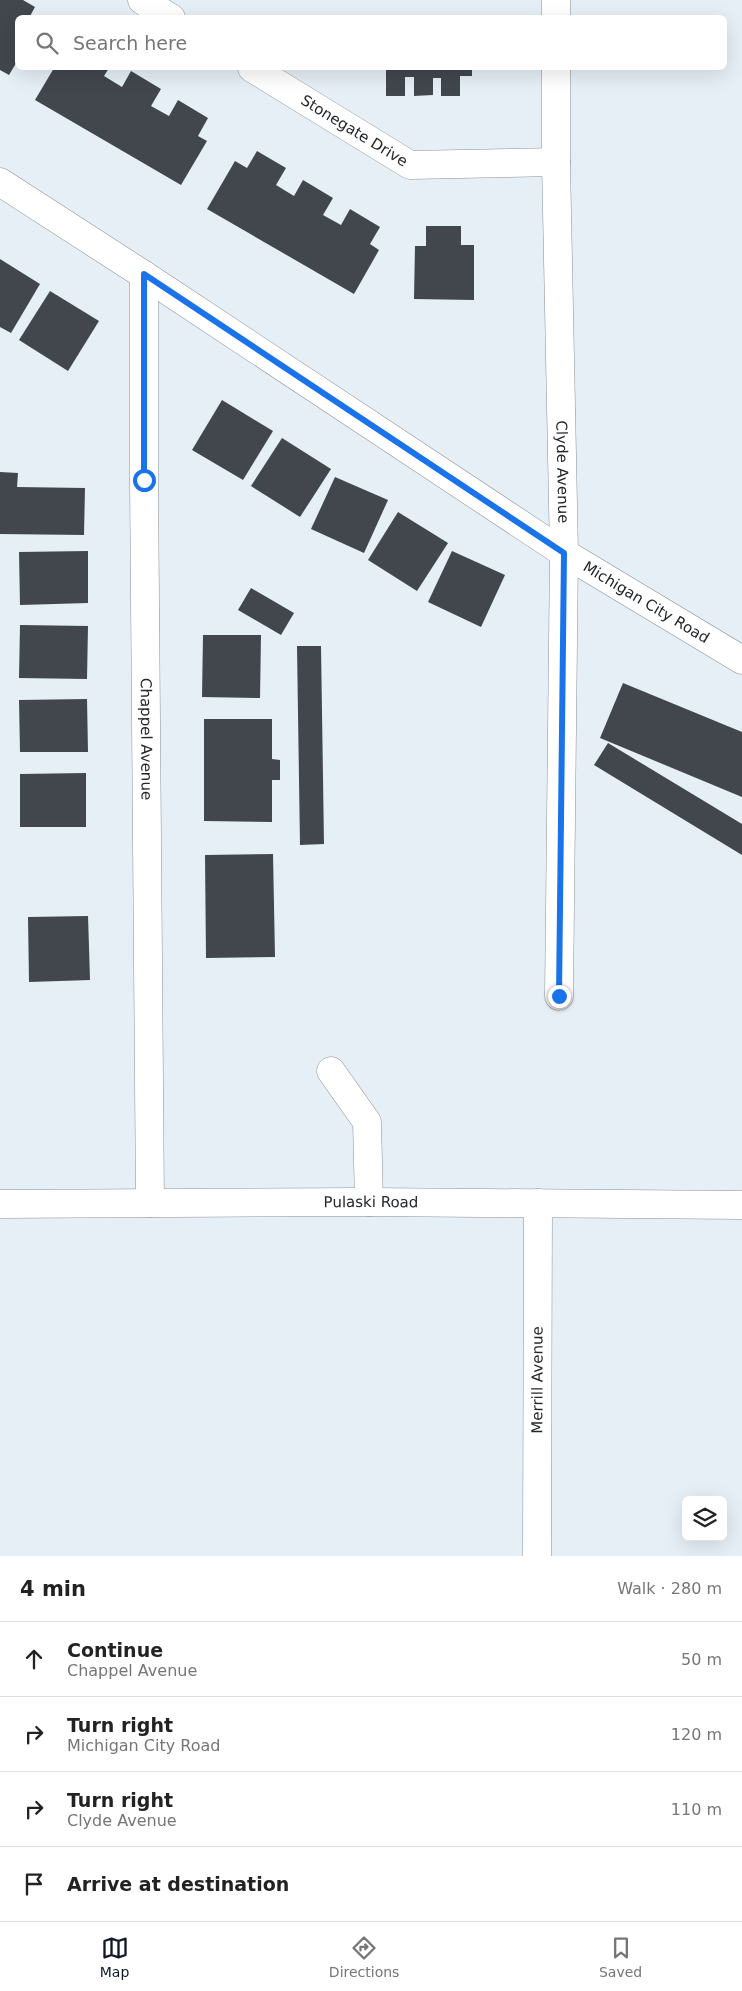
<!DOCTYPE html>
<meta charset="utf-8">
<style>
:root{--surface:#fff;--page:#f6f6f6;--text:#222;--muted:#767676;--line:#e0e0e0;--accent:#111827}
body{margin:0;font-family:"DejaVu Sans",sans-serif;background:var(--page);color:var(--text)}
.controls{position:absolute;right:15px;bottom:15px;display:grid;overflow:hidden;border-radius:8px;box-shadow:0 5px 20px #0002}
.controls button{width:45px;height:45px;display:grid;place-items:center;padding:0;border:0;border-bottom:1px solid var(--line);background:var(--surface);color:var(--text);font:25px sans-serif}
.stop{position:absolute;width:15px;height:15px;margin:-11px;border:4px solid #1a73e8;border-radius:50%;background:#fff}
.stop.end{background:#1a73e8;border-color:#fff;box-shadow:0 1px 5px #0008}
.list{margin:0;padding:0;list-style:none}
h2{display:flex;justify-content:space-between;align-items:center;height:65px;margin:0;padding:0 20px;font-size:21px}
h2 small{font-size:16px;font-weight:400;color:var(--muted)}
.list li{display:grid;grid-template-columns:32px 1fr auto;gap:15px;align-items:center;box-sizing:border-box;height:75px;padding:0 20px;border-top:1px solid var(--line)}
.list b{display:block;font-size:19px;white-space:nowrap}
.list p{margin:0;font-size:16px;white-space:nowrap;color:var(--muted)}
.list em{font-size:16px;font-style:normal;color:var(--muted)}
.icon{flex:none;width:28px;height:28px;fill:none;stroke:currentColor;stroke-width:2;stroke-linecap:round;stroke-linejoin:round}
.map{position:relative;flex:none;width:742px;height:1556px;overflow:hidden}
.search{position:absolute;background:var(--surface);box-shadow:0 5px 20px #0002;left:15px;right:15px;top:15px;height:55px;display:flex;align-items:center;gap:12px;box-sizing:border-box;padding:0 18px;border-radius:8px;color:var(--muted);font-size:19px}
.sheet{height:365px;background:var(--surface)}
nav{display:flex;justify-content:space-around;align-items:center;box-sizing:border-box;height:70px;border-top:1px solid var(--line);background:var(--surface);font-size:14px;color:var(--muted)}
nav a{display:grid;justify-items:center;gap:2px}
nav .on{color:var(--accent)}
.map>svg:first-child{display:block}
.building{fill:#41474d}
.lines{fill:none;stroke-linecap:round;stroke-linejoin:round}
.minor-casing{stroke:#8a9198;stroke-width:29}
.minor{stroke:#fff;stroke-width:28}
.route{stroke:#1a73e8;stroke-width:6}
.labels{text-anchor:middle;stroke-width:5;stroke-linejoin:round;paint-order:stroke}
.street-label{font-size:15px;fill:#24272a;stroke:#f8fbfe}
</style>
<div class="map">
<svg width="742" height="1556" viewBox="0 0 742 1556">
<rect width="100%" height="100%" fill="#e6eff6"/>
<!-- building -->
<g class="building">
<path d="M0,0H23L35,7L29,18H18V60L9,75L0,70Z"/>
<path d="M54,68H109L104,76L122,87L131,71L161,89L151,106L169,116L178,100L208,118L198,136L207,141L181,185L35,100Z"/>
<path d="M386,68H472V76H460V96H441V78H433V95L414,96V77H405V96H386Z"/>
<path d="M257,151L286,168L276,185L294,196L303,180L333,198L323,215L341,225L350,209L380,227L370,244L379,250L354,294L207,209L235,161L247,168Z"/>
<path d="M426,226H461V245H474V300L414,299L415,246H426Z"/>
<path d="M0,259L40,284L11,333L0,327Z"/>
<path d="M50,291L99,321L68,371L19,340Z"/>
<path d="M222,400L273,431L243,480L192,450Z"/>
<path d="M282,438L331,469L300,517L251,486Z"/>
<path d="M0,472L18,473L17,487L85,488L84,535L0,534Z"/>
<path d="M335,477L388,500L364,553L311,529Z"/>
<path d="M398,512L448,543L417,591L368,560Z"/>
<path d="M88,551V603L20,605L19,552Z"/>
<path d="M452,551L505,575L481,627L428,602Z"/>
<path d="M251,588L294,613L281,635L238,610Z"/>
<path d="M20,625L88,626L87,679L19,678Z"/>
<path d="M203,635H261L260,698L202,697Z"/>
<path d="M297,646H321L324,844L300,845Z"/>
<path d="M623,683L742,732V797L600,738Z"/>
<path d="M87,699L88,752H20L19,700Z"/>
<path d="M204,719H272V759L280,760V780H272V822L204,821Z"/>
<path d="M608,743L742,824V855L594,765Z"/>
<path d="M86,773V827H20V774Z"/>
<path d="M273,854L275,957L206,958L205,855Z"/>
<path d="M88,916L90,980L29,982L28,917Z"/>
</g>
<g class="lines">
<!-- minor casing -->
<g class="minor-casing">
<g id="minor">
<path d="M142,0L171,18"/>
<path d="M556,0V18"/>
<path id="s1" d="M252,68L410,165L556,162"/>
<path id="s2" d="M556,68V162L564,553L559,996"/>
<path id="s3" d="M0,182L144,275L564,553L742,660"/>
<path id="s4" d="M144,275V480L150,1203"/>
<path d="M331,1071L367,1122L369,1202"/>
<path id="s5" d="M0,1204L369,1202L742,1205"/>
<path id="s6" d="M537,1556L538,1203"/>
</g>
</g>
<!-- minor -->
<use href="#minor" class="minor"/>
</g>
<g class="lines">
<!-- route -->
<path class="route" d="M144,480V274L564,553L559,996"/>
</g>
<g class="labels">
<!-- street labels -->
<g class="street-label">
<text dy="5" stroke="none"><textPath href="#s1" startOffset="120">Stonegate Drive</textPath></text>
<text dy="5" stroke="none"><textPath href="#s2" startOffset="404">Clyde Avenue</textPath></text>
<text dy="5" stroke="none"><textPath href="#s3" startOffset="771">Michigan City Road</textPath></text>
<text dy="5" stroke="none"><textPath href="#s4" startOffset="464">Chappel Avenue</textPath></text>
<text dy="5" stroke="none"><textPath href="#s5" startOffset="371">Pulaski Road</textPath></text>
<text dy="5" stroke="none"><textPath href="#s6" startOffset="176">Merrill Avenue</textPath></text>
</g>
</g>
</svg>
<div class="controls">
<button><svg class="icon" aria-label="layers" viewBox="0 0 24 24"><path d="M12 4l9 5-9 5-9-5zM3 14l9 5 9-5"/></svg></button>
</div>
<div class="stop" style="left:144px;top:480px"></div>
<div class="stop end" style="left:559px;top:996px"></div>
<div class="search"><svg class="icon" aria-label="search" viewBox="0 0 24 24"><circle cx="10" cy="10" r="6"/><path d="M15 15l6 6"/></svg>Search here</div>
</div>
<section class="sheet">
<h2>4 min<small>Walk · 280 m</small></h2>
<ul class="list">
<li><svg class="icon" aria-label="ahead" viewBox="0 0 24 24"><path d="M12 20V5M6 11l6-6 6 6"/></svg><div><b>Continue</b><p>Chappel Avenue</p></div><em>50 m</em></li>
<li><svg class="icon" aria-label="right" viewBox="0 0 24 24"><path d="M7 20v-9h11M14 6l5 5-5 5"/></svg><div><b>Turn right</b><p>Michigan City Road</p></div><em>120 m</em></li>
<li><svg class="icon" aria-label="right" viewBox="0 0 24 24"><path d="M7 20v-9h11M14 6l5 5-5 5"/></svg><div><b>Turn right</b><p>Clyde Avenue</p></div><em>110 m</em></li>
<li><svg class="icon" aria-label="arrive" viewBox="0 0 24 24"><path d="M6 21V4h12l-3 4 3 4H6"/></svg><div><b>Arrive at destination</b></div></li>
</ul>
</section>
<nav>
<a class="on"><svg class="icon" aria-label="map" viewBox="0 0 24 24"><path d="M3 6l6-2 6 2 6-2v14l-6 2-6-2-6 2zM9 4v14M15 6v14"/></svg>Map</a>
<a><svg class="icon" aria-label="directions" viewBox="0 0 24 24"><path d="M12 3l9 9-9 9-9-9zM9 14v-3h6M13 9l2 2-2 2"/></svg>Directions</a>
<a><svg class="icon" aria-label="saved" viewBox="0 0 24 24"><path d="M7 4h10v16l-5-4-5 4z"/></svg>Saved</a>
</nav>
